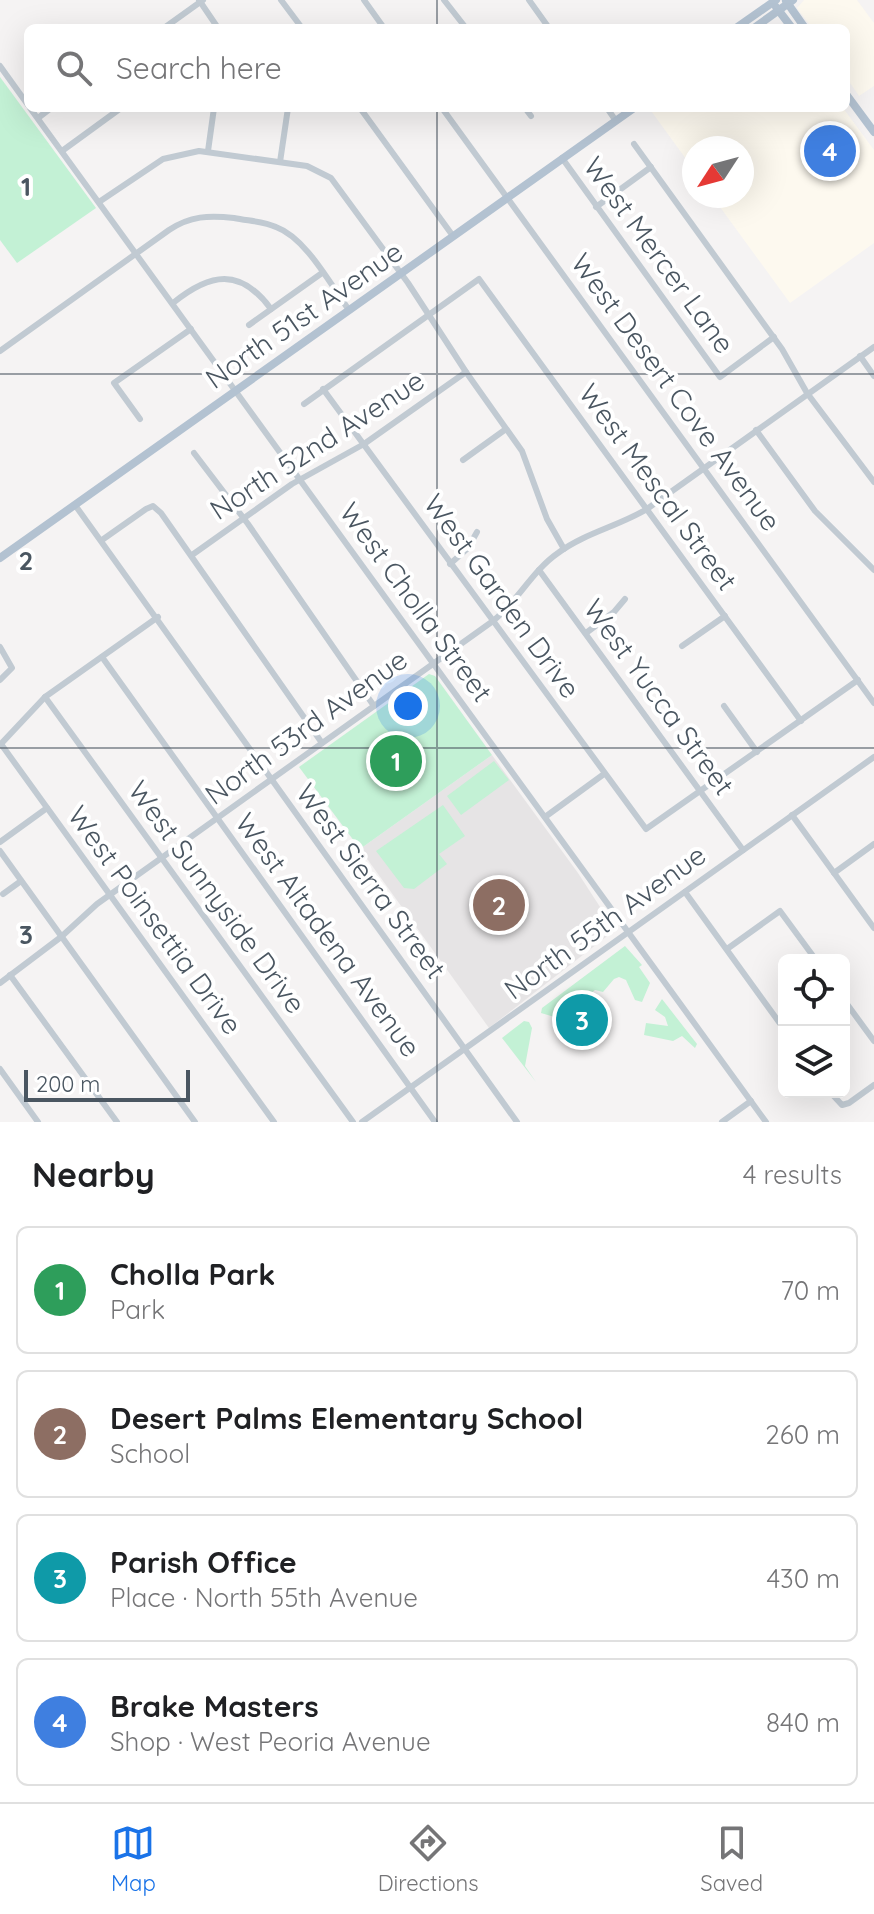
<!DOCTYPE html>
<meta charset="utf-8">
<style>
:root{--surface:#fff;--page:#f6f6f6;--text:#202124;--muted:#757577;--line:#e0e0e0;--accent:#1a73e8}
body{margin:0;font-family:Quicksand,sans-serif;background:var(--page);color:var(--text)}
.controls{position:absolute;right:24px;bottom:24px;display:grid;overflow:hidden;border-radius:12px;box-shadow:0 8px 32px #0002}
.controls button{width:72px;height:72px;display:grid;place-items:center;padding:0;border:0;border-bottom:2px solid var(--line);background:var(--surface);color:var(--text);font:40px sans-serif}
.compass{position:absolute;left:682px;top:136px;width:72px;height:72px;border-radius:50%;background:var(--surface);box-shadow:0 8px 32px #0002;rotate:234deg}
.scale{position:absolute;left:24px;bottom:20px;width:166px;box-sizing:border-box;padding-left:8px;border:4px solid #4a5661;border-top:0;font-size:22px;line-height:28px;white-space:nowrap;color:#4a5661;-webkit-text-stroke:6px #fff;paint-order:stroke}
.you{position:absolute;left:408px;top:706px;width:28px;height:28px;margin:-20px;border:6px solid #fff;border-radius:50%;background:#1a73e8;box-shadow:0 0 0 12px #1a73e833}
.badge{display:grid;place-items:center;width:52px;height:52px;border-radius:50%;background:var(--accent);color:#fff;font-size:26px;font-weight:700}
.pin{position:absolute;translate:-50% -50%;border:4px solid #fff;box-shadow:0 2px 8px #0006}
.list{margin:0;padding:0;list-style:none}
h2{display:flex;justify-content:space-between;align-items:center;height:104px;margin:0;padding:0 32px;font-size:34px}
h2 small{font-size:26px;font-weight:400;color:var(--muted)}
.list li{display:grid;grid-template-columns:52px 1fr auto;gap:24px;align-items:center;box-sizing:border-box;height:128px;margin:0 16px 16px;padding:0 16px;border:2px solid var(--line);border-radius:12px}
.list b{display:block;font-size:30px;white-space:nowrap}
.list p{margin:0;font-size:26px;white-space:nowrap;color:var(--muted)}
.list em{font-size:26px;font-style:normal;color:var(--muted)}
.icon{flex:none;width:44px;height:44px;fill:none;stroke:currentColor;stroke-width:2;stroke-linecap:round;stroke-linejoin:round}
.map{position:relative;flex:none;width:874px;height:1122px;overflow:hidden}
.search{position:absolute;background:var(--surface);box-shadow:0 8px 32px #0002;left:24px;right:24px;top:24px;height:88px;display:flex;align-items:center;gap:20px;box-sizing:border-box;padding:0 28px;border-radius:12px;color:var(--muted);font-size:30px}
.sheet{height:680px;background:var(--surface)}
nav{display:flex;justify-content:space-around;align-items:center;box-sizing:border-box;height:112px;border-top:2px solid var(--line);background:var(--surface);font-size:22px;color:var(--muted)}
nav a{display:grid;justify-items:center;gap:4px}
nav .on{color:var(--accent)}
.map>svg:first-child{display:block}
.commercial{fill:#fdf9ef}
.education{fill:#e6e4e5}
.green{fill:#c3f1d5}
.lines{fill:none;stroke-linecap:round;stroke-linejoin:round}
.minor{stroke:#c1cad2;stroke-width:6}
.major{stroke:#b3c2d1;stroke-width:8}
.grid{fill:none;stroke:#4a5661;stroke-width:2;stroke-opacity:0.55}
.labels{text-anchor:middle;stroke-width:8;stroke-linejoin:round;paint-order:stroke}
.street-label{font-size:28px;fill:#4a5661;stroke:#fff}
.grid-label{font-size:26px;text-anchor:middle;font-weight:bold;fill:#4a5661;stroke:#fff;stroke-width:8;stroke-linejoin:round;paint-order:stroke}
</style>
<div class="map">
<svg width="874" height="1122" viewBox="0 0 874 1122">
<rect width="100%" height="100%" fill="#f5f3f3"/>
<!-- commercial -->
<g class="commercial">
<path d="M804,0H857L874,23V86L859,96L846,77V28H812L797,8Z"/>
<path d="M649,108H843L874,150V243L790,303L712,196H742V148H694V170Z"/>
</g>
<!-- education -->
<path class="education" d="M492,755L578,873L615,930L489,1028L360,849Z"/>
<!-- green -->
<g class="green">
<path d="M0,77L96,208L17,263L0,240Z"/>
<path d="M429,674L435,676L492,755L360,849L299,767Z"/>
<path d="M494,761L509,780L461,815L447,796Z"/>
<path d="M443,805L465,836L439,854L447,864L414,889L404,888L376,851Z"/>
<path d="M625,946L642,965L639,967L650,983L642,1002L635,1000L626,980L619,977L614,979L603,992L595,990L580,1002L573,1018L568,1021L541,1013L542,1008Z"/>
<path d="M662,999L697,1044L695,1048L682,1036L673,1041L644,1035L646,1023L668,1026L665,1017L655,1010Z"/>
<path d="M524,1021L529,1022L532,1028L525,1066L536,1082L502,1038Z"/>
</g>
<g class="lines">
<!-- minor -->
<g class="minor">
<path d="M199,0L218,28"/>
<path d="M281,0L302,28"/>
<path d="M364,0L384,28"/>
<path d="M444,0L466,28"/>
<path d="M529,0L549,28"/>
<path d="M164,28L203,0"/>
<path d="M0,66L28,105"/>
<path d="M30,108L766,1122"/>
<path d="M360,108L453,236"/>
<path d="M442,108L874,703"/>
<path d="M525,108L531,116"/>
<path d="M607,108L616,121"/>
<path d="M38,118L51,108"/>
<path d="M634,144L782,349L807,393L874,482"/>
<path d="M62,151L121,108"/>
<path d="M208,151L214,108"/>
<path d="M562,158L720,377L774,337"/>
<path d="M280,162L288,108"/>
<path d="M99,202L163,159L199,151L307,166L331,178L408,283L466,372L522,451L547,519L564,549"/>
<path d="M596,207L651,167"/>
<path d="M173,303C210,273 240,267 271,309"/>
<path d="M249,325L322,273"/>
<path d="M0,351L169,230C190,216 209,215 234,218C248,221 263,221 276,227C306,238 330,284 349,310"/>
<path d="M860,356L874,376"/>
<path d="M323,389L646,829L858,680"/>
<path d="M304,404L479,279L801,721"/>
<path d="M140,419L114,383L191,329"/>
<path d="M756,430L815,511L874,570"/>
<path d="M194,453L248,524L374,706"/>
<path d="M463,460L506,429"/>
<path d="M75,505L517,1122"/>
<path d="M102,540L146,509L153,506L161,513L322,743"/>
<path d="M192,555L292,484L364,444L466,372"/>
<path d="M450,564L468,548L477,532"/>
<path d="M539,570L743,850"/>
<path d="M586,633L614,612L625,599"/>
<path d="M682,646L725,616"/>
<path d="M0,647L12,668L0,680"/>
<path d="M102,657L435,1122"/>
<path d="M45,697L353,1122"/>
<path d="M724,706L757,752"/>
<path d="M1,744L274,1122"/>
<path d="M0,745L45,697L158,617"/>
<path d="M792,815L874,928"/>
<path d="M545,817L604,774"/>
<path d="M0,842L47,808"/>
<path d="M0,851L195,1122"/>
<path d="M834,873L874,844"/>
<path d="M685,892L784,1029"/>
<path d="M3,894L21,881"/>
<path d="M727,949L780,911L816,960"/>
<path d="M10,975L117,1122"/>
<path d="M0,983L61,937L97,904L493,621C518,601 532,571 558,553C585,533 619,526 647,509L874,347"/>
<path d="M844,1000L874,1041"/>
<path d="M0,1069L38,1122"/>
<path d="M830,1092L842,1105L849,1103L874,1085"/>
<path d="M362,1122L874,757"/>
<path d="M722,1122L751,1101"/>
</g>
<!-- major -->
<g class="major">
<path d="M786,1L805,28"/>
<path d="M776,7L792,28"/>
<path d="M736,28L776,0"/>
<path d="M754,28L793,0"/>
<path d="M846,94L874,132"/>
<path d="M0,558L634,108"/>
</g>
</g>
<!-- grid -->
<path class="grid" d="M437,0V28M437,108V1122M0,374H874M0,748H874"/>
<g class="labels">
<!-- street labels -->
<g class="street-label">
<text transform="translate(659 255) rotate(54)" y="10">West Mercer Lane</text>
<text transform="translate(304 315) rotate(-35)" y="10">North 51st Avenue</text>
<text transform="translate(676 392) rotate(54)" y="10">West Desert Cove Avenue</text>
<text transform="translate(317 445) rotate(-33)" y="10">North 52nd Avenue</text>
<text transform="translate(658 487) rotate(54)" y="10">West Mescal Street</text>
<text transform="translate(502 596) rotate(54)" y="10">West Garden Drive</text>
<text transform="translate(416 602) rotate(54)" y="10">West Cholla Street</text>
<text transform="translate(659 697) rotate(54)" y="10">West Yucca Street</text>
<text transform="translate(306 727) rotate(-36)" y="10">North 53rd Avenue</text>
<text transform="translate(371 881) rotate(54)" y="10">West Sierra Street</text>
<text transform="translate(217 897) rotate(54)" y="10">West Sunnyside Drive</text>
<text transform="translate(155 920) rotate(54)" y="10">West Poinsettia Drive</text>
<text transform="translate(605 922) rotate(-36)" y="10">North 55th Avenue</text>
<text transform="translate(328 935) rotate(54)" y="10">West Altadena Avenue</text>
</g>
</g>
<g class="grid-label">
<text x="26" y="196">1</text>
<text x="26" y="570">2</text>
<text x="26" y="944">3</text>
</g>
</svg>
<div class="controls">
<button><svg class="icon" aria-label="locate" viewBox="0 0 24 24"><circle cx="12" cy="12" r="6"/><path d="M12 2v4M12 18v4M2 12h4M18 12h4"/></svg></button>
<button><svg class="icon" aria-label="layers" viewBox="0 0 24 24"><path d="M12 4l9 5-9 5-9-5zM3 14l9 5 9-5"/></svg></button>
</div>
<svg class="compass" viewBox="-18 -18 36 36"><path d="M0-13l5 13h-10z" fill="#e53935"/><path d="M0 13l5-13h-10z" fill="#757577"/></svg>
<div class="scale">200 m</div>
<div class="you"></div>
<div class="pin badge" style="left:396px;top:761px;background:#2e9e5b">1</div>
<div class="pin badge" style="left:499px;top:905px;background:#8d6e63">2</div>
<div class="pin badge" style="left:582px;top:1020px;background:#0f9aa8">3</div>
<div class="pin badge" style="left:830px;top:151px;background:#3f7fe0">4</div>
<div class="search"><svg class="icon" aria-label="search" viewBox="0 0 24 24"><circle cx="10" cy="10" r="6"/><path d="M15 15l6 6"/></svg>Search here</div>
</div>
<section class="sheet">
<h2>Nearby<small>4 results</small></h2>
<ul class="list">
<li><span class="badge" style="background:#2e9e5b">1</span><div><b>Cholla Park</b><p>Park</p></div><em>70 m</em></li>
<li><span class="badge" style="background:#8d6e63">2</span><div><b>Desert Palms Elementary School</b><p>School</p></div><em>260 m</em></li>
<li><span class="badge" style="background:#0f9aa8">3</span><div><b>Parish Office</b><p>Place · North 55th Avenue</p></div><em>430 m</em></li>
<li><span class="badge" style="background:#3f7fe0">4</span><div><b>Brake Masters</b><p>Shop · West Peoria Avenue</p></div><em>840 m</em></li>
</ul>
</section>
<nav>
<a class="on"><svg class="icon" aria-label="map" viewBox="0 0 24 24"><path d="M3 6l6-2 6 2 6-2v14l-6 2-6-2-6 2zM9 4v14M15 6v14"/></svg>Map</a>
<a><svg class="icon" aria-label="directions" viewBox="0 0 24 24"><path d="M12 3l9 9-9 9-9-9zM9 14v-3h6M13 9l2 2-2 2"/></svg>Directions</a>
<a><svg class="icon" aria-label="saved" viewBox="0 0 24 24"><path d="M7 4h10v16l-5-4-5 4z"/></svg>Saved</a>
</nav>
